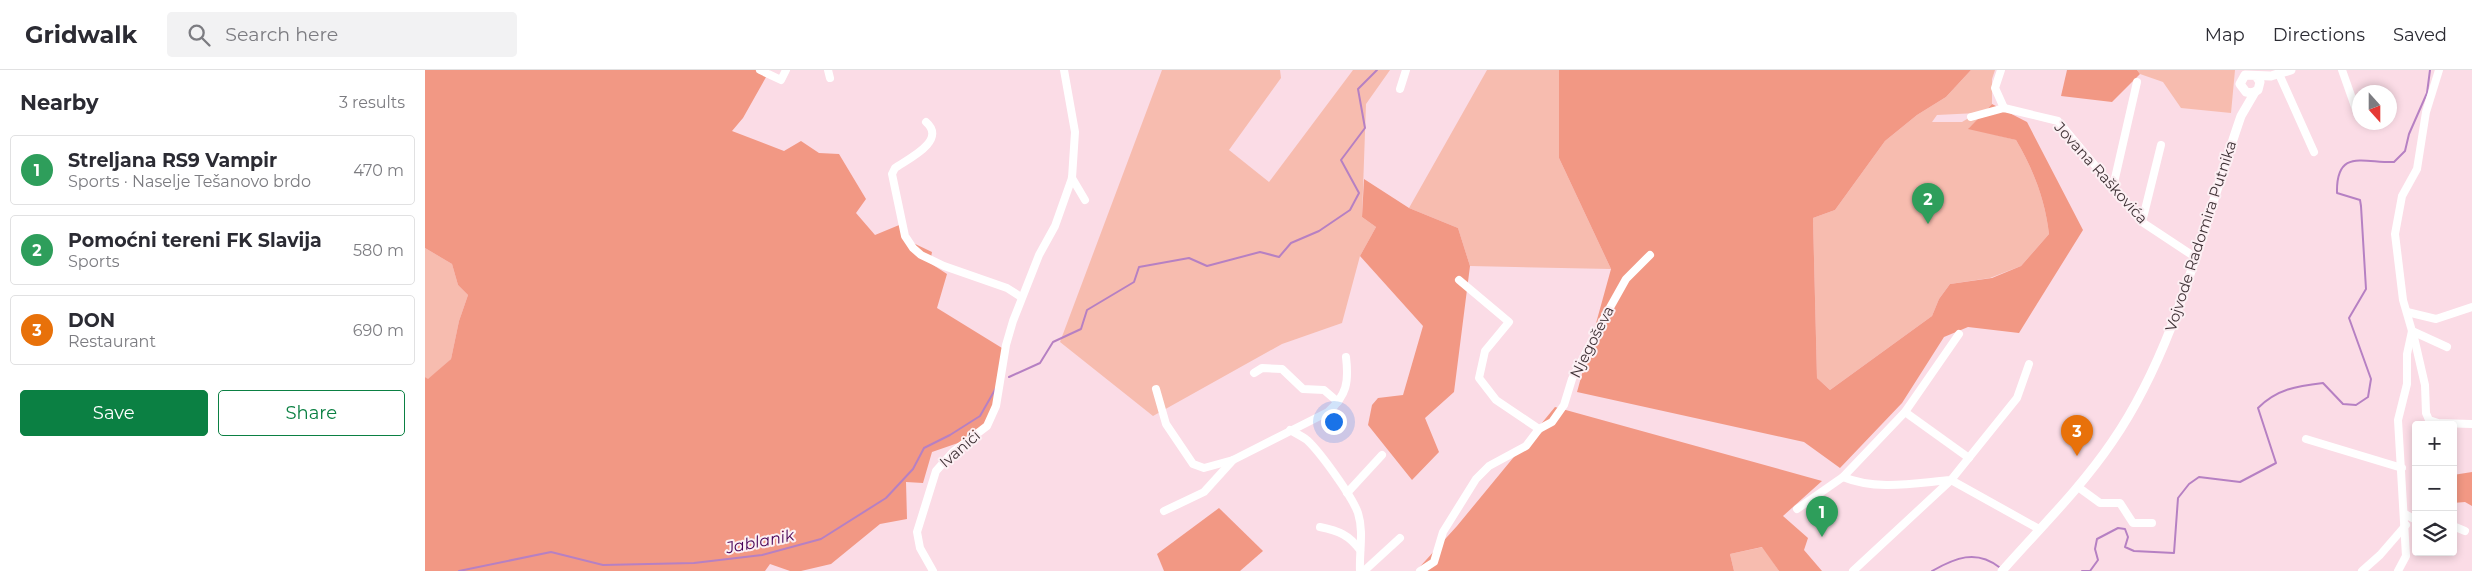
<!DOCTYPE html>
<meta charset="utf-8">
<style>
:root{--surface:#fff;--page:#f2f2f3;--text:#2b2b33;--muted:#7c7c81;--line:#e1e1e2;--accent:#0b8043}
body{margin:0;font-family:Montserrat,sans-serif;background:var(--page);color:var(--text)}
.controls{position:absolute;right:15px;bottom:15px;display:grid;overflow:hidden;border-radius:5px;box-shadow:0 2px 8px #0003}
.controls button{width:45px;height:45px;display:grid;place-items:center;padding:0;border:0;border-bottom:1px solid var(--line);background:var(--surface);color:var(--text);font:25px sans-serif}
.compass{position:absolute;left:1927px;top:15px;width:45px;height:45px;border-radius:50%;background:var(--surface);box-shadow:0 2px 8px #0003;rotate:159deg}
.you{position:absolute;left:908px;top:351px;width:18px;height:18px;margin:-12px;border:4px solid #fff;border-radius:50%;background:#1a73e8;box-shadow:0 0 0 8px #1a73e833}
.badge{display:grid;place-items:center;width:32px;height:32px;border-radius:50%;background:var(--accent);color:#fff;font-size:16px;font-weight:700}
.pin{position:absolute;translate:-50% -41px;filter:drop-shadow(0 1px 2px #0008)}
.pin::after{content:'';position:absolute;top:26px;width:18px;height:15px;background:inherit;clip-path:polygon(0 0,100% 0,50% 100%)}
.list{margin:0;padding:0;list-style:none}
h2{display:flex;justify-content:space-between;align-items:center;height:65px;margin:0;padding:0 20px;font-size:21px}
h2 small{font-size:16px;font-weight:400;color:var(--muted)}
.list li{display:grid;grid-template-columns:32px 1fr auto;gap:15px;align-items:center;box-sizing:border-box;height:70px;margin:0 10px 10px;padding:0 10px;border:1px solid var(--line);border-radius:5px}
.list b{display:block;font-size:19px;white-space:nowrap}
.list p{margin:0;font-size:16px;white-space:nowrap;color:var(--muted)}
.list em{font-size:16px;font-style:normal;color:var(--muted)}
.actions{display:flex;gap:10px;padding:15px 20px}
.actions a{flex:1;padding:11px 0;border:1px solid var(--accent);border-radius:5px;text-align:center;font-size:18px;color:var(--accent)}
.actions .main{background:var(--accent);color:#fff}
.icon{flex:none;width:28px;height:28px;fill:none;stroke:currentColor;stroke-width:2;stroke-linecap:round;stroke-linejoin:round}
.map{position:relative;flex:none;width:2047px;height:501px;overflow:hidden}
header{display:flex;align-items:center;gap:30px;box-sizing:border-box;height:70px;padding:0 25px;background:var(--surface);border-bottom:1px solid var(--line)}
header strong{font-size:24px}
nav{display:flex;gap:28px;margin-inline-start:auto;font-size:18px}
.search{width:350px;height:45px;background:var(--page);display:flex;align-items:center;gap:12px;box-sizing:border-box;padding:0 18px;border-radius:5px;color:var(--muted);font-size:19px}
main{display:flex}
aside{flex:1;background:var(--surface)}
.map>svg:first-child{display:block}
.green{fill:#f7bcaf;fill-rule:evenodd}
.forest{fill:#f29884}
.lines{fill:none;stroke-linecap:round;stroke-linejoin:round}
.stream{stroke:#b680c3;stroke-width:2}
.minor{stroke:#fff;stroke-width:8}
.major{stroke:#fff;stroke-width:9}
.labels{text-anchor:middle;stroke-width:4;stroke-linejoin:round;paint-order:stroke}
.street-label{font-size:15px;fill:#3f3236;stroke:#fceff3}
.water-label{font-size:16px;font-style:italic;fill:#470055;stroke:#fceff3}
</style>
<header>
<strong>Gridwalk</strong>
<div class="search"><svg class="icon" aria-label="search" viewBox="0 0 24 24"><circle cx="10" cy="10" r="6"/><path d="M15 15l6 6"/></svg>Search here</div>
<nav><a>Map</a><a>Directions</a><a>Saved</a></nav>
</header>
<main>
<aside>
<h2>Nearby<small>3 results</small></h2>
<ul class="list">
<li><span class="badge" style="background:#2e9e5b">1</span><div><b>Streljana RS9 Vampir</b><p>Sports · Naselje Tešanovo brdo</p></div><em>470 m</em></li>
<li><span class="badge" style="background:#2e9e5b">2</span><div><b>Pomoćni tereni FK Slavija</b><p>Sports</p></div><em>580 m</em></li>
<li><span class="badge" style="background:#e8710a">3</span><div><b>DON</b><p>Restaurant</p></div><em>690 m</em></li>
</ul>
<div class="actions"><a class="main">Save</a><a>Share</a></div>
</aside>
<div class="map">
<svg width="2047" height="501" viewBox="0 0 2047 501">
<rect width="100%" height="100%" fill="#fbdce6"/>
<!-- green -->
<g class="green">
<path d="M737,0H855L856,8L804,80L844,112L928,0H965L941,34L937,147L951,157L935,186L917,253L857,274L728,346L635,272Z"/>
<path d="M1062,0H1134V88L1186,199L1045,196L1033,158L984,138Z"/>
<path d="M1546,0H1570L1567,9V34L1544,58L1591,70C1608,99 1620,129 1624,164L1596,196L1565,208L1525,214L1514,229L1507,246L1405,320L1392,308L1388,148L1410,140L1460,71L1492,45L1521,27ZM1552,43L1537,52H1507L1512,45Z"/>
<path d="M1712,0H1810L1806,43L1756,38L1738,12L1715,4Z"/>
<path d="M0,178L27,194L33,215L43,225L34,251L26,289L3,310L0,307Z"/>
<path d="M1338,477L1354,501H1309L1305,484Z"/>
</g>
<!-- forest -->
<g class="forest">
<path d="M0,0H345L318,48L307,61L359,81L376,71L394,83L414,84L441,129L431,143L450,165L479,153L486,172L507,182L505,193L522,204L512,238L577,278L574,321L562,356L533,373L507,382L498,413L481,412L482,449L455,454L406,494L376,501H365L345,494L340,501H0V307L3,309L26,289L34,251L43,225L33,215L27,194L0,178Z"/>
<path d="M1134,0H1546L1521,27L1492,45L1460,71L1410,140L1388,148L1392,308L1405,320L1507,246L1514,229L1525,214L1567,208L1596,196L1624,164C1620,129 1608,99 1591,70L1543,59L1567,34L1602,52L1658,160L1594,263L1543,257L1519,267L1477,333L1415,398L1379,372L1152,322L1186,199L1134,88Z"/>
<path d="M1642,0H1712L1715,4L1687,32L1636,26Z"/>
<path d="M939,109L984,138L1033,158L1045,196L1029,322L1000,348L1014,382L987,410L943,355L947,335L953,328L978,325L998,256L935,186L951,157L937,147Z"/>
<path d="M1130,337L1397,411L1358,446L1383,468L1379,480L1397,501H1354L1337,477L1305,484L1309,501H991L1032,456Z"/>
<path d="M2047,402V436L2040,432L2028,433V405Z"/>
<path d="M794,438L838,481L815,501H739L732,484Z"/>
</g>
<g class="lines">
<!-- stream -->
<g class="stream">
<path d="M584,307L615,293L628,272L656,259L662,240L709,212L714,197L764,188L782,196L835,182L854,187L866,173L894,161L925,140L934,123L916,90L940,58L933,19L952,0"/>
<path d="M34,501L126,482L178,495L269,493L337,485L396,469L461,428L488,399L499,378L525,365L555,346L571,318"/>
<path d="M1507,501C1530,488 1551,479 1574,497"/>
<path d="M1657,501H1665L1673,490L1670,479L1672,469L1693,458L1700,459L1703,467L1700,477L1709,481L1749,483L1753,428L1764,414L1774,407L1815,412L1851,393L1833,338C1852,319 1872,316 1898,313L1918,334L1931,335L1943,327L1946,309L1924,248L1941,219L1936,136L1935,130L1912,123C1911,78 1939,93 1969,92L1980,81L1984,64L2002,23L2005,0"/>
</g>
<!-- minor -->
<g class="minor">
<path d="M335,0L356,10L361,0"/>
<path d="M403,0L405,8"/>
<path d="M1576,0L1570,18L1579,38"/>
<path d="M1917,0L1934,48"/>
<path d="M1854,4L1889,82"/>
<path d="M975,19L981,0"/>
<path d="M1546,47L1579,38L1633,51L1717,152L1770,187"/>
<path d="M501,52C523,71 481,90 470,98L467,104L480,166L488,178L496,185L519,196L582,218L596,227"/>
<path d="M647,108L660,130"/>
<path d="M1688,117L1712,12"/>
<path d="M1717,152L1736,75"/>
<path d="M1034,210L1084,252L1060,281L1054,308L1071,330L1114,359"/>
<path d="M1982,242L2011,249L2047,237"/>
<path d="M1987,261L2022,277"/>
<path d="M1988,263L2000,315L2001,343L2004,350L2013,353L2047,354"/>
<path d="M1534,264L1480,342L1418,407C1452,421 1490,413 1526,410L1592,328L1604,294"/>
<path d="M829,303L837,298L857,299L878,319L899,320L913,332"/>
<path d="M731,319L741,354L768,394L779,398L808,390L903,342C922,325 924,312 921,287"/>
<path d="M1480,342L1544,388"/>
<path d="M865,360C870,363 877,366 882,370C895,382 927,426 933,443C939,462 934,482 935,501"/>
<path d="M1881,369L1977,398"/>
<path d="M1653,417L1675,433H1695L1708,453H1727"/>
<path d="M922,423L957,385"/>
<path d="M1372,439L1418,407"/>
<path d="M739,441L779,422L808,390"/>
<path d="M1980,444L1991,450"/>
<path d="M2028,456L2040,461"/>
<path d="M895,457C914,461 924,465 935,480"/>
<path d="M508,501L495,478L492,462L511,401L528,382L562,356L571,336L581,275L588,251L614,185L630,156L647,108L650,62L639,0"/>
<path d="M939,501L975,468"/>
<path d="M995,501L1009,492L1018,462L1051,409L1064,396L1101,376L1114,359L1127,352L1139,335L1147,309L1178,250L1201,209L1225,185"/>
<path d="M1428,501L1526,410L1614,459"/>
<path d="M1937,501L1955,485L1981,455"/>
<path d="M1973,501L1981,486L1973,350L1982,314V284L1987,261L1978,230L1970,164L1977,126L1992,99L2001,42L2014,0"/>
</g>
<!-- major -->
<g class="major">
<path d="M1831,6L1835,12L1833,20L1827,23L1821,22L1815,14L1820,5L1846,6L1866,0"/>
<path d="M1577,501C1614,459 1655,419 1687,372C1753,276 1778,155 1816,46L1830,22"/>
</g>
</g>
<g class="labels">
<!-- street labels -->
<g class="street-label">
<text transform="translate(1676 103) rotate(48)" y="5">Jovana Raškovića</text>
<text transform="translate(1776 166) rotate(-72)" y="5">Vojvode Radomira Putnika</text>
<text transform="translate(1167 272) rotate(-63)" y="5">Njegoševa</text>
<text transform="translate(535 379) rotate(-41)" y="5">Ivanići</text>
</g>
<!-- water labels -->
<g class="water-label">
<text transform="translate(335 471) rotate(-11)" y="6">Jablanik</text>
</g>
</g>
</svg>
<div class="controls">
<button>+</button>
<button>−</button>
<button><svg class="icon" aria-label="layers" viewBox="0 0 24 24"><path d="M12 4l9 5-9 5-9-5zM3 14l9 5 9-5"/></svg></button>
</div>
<svg class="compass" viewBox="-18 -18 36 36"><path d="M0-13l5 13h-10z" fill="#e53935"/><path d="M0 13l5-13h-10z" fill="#7c7c81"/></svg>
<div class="you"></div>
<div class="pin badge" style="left:1397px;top:467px;background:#2e9e5b">1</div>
<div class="pin badge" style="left:1503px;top:154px;background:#2e9e5b">2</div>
<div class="pin badge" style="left:1652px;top:386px;background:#e8710a">3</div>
</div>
</main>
